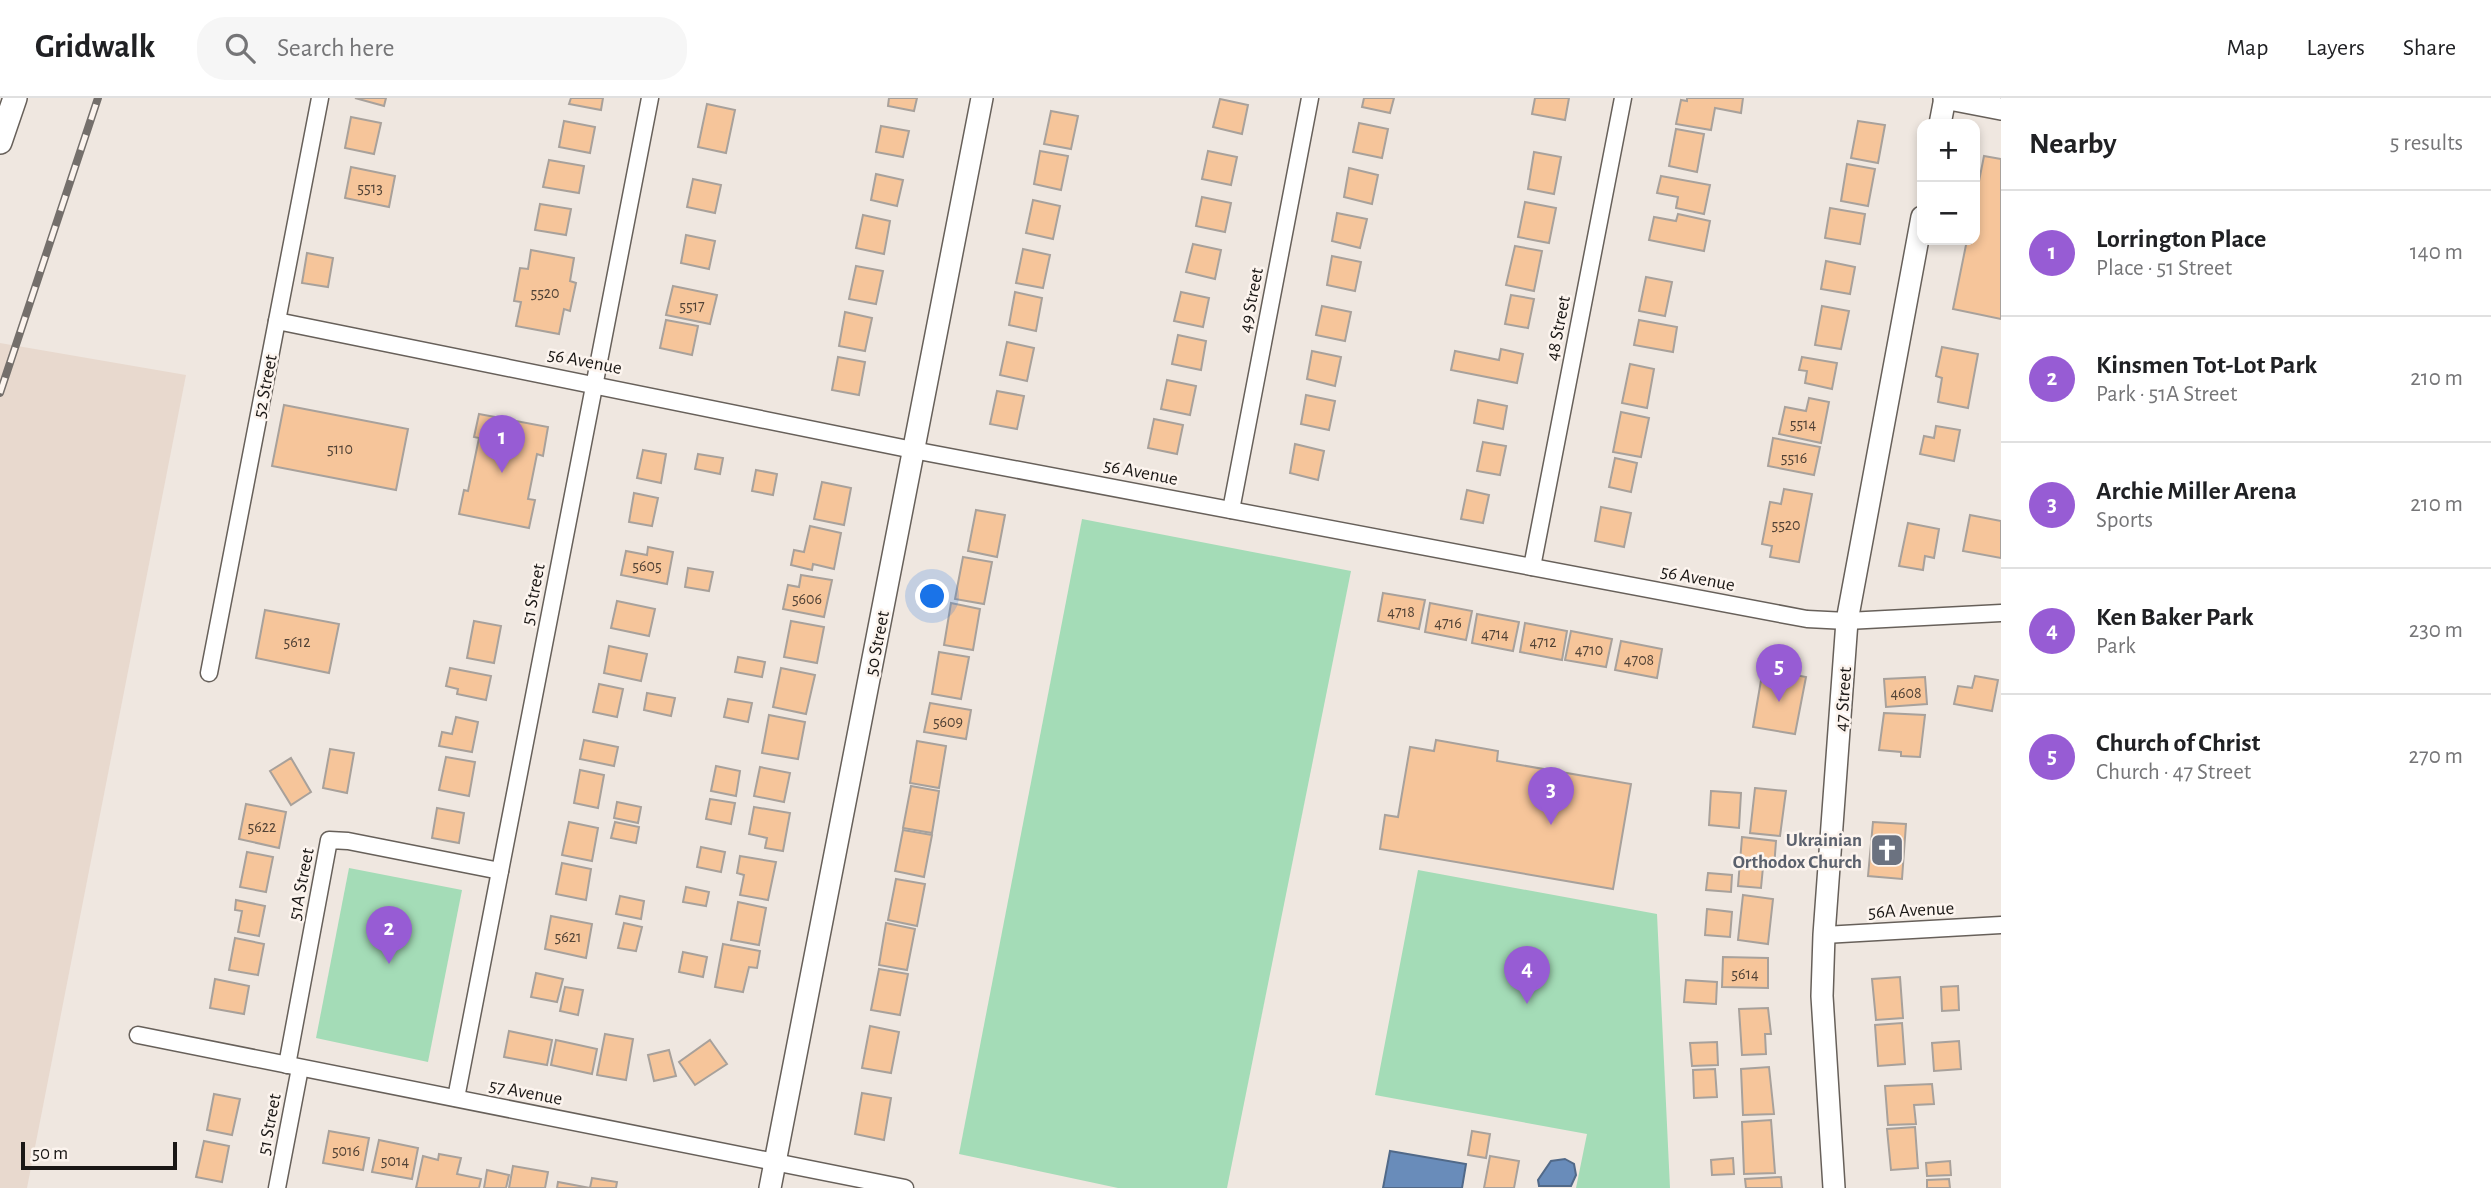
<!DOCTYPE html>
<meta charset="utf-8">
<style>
:root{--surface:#fff;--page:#f6f6f6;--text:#202124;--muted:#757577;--line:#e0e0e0;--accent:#975cd4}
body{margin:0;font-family:"Alegreya Sans",sans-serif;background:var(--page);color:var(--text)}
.controls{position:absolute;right:21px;top:21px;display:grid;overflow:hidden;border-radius:14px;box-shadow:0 4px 10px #0003}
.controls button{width:63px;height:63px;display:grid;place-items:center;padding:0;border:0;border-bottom:2px solid var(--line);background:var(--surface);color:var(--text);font:35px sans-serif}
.scale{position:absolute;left:21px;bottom:18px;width:156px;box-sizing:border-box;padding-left:7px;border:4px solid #1a1715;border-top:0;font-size:19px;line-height:24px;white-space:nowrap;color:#1a1715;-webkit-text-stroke:5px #fcf4ee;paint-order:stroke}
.you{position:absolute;left:933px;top:499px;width:24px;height:24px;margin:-18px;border:5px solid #fff;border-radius:50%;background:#1a73e8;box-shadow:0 0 0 10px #1a73e833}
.badge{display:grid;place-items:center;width:46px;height:46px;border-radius:50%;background:var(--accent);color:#fff;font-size:23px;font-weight:700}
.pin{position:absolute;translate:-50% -58px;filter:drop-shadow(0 2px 4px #0008)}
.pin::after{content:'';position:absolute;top:37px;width:24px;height:21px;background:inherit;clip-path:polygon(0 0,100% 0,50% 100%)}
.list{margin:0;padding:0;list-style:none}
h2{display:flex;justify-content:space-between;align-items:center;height:91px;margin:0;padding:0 28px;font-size:30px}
h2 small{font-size:23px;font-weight:400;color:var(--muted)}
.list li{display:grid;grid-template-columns:46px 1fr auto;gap:21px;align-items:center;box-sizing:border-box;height:126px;padding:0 28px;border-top:2px solid var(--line)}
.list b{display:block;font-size:26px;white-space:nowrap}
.list p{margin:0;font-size:23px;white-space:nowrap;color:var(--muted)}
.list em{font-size:23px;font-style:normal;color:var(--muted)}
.icon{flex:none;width:38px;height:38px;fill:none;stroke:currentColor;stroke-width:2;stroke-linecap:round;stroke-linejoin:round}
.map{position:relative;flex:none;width:2001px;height:1090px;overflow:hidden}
header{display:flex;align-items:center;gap:42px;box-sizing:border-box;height:98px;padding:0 35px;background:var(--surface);border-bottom:2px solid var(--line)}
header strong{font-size:33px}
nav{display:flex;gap:38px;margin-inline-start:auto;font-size:24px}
.search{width:490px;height:63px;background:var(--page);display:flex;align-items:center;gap:18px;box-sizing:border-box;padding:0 24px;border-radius:28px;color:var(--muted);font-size:26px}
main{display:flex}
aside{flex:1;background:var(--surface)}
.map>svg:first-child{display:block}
.built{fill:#e8d9ce}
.green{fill:#a4dcb7}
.water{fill:#698cba;stroke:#516988;stroke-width:2}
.building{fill:#f6c59a;stroke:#a8a19b;stroke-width:2}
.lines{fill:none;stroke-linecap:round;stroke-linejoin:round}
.minor-casing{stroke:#67605a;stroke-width:19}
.tertiary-casing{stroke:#67605a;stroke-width:24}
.secondary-casing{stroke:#67605a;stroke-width:26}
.minor{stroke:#fff;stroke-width:16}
.tertiary{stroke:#fff;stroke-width:21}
.secondary{stroke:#fff;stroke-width:23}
.rail-casing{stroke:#746f6b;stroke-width:8}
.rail{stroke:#fcf4ee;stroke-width:5;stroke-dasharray:16;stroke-linecap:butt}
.labels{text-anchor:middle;stroke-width:5;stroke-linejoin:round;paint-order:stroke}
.number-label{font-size:16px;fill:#514236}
.street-label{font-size:19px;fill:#1a1715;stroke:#fcf4ee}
.worship-label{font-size:19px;font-weight:bold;fill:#5b616d;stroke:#fcf4ee;text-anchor:end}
</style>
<header>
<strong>Gridwalk</strong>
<div class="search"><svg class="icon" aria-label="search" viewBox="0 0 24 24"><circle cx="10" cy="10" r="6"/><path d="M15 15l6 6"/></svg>Search here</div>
<nav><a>Map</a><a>Layers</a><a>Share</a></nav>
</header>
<main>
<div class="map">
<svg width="2001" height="1090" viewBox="0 0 2001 1090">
<rect width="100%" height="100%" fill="#efe7e0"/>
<!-- built -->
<path class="built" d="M0,245L186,277L27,1090H0Z"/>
<!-- green -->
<g class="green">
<path d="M1082,421L1351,473L1227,1090H1118L959,1056Z"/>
<path d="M349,770L462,792L428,964L316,940Z"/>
<path d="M1418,772L1657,816L1670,1090H1576L1587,1036L1375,997Z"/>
</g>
<!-- water -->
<g class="water">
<path d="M1390,1053L1466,1066L1462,1090H1383Z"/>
<path d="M1565,1061L1574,1066L1576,1077L1571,1088H1539L1538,1082L1551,1063Z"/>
</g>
<!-- building -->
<g class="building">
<path d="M355,0H386L384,8Z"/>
<path d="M571,0H603L601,12L569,6Z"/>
<path d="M889,0H917L914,13L888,8Z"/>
<path d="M1364,0H1394L1390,15L1362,9Z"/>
<path d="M1535,0H1569L1565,22L1532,16Z"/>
<path d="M1687,0H1743L1741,15L1715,10L1711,32L1676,26L1681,2L1687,3Z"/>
<path d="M1220,1L1248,7L1242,36L1213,29Z"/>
<path d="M707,6L735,12L726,55L698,49Z"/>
<path d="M1051,13L1078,18L1071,51L1044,46Z"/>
<path d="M351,19L381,25L374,56L345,50Z"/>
<path d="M564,23L595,29L590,55L559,49Z"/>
<path d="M1858,23L1885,27L1878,65L1851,60Z"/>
<path d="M1359,25L1388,31L1382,60L1353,54Z"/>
<path d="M881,28L909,33L903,59L876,54Z"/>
<path d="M1676,31L1704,36L1697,74L1669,68Z"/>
<path d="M1040,53L1068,58L1061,92L1034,86Z"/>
<path d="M1208,53L1237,59L1231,87L1202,81Z"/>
<path d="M1534,54L1561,59L1554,96L1528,91Z"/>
<path d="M1984,58L2001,61V221L1953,211L1967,142H1975V103Z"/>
<path d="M549,62L584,68L579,95L543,89Z"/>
<path d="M1847,66L1875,71L1868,108L1841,103Z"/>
<path d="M351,69L395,78L389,109L345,100Z"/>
<path d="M1349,70L1378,77L1372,106L1344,99Z"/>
<path d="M876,76L903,82L897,108L871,102Z"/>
<path d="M1661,78L1710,87L1704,116L1676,110L1678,99L1657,95Z"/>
<path d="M693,81L721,87L715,115L687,109Z"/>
<path d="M1202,99L1231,105L1225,134L1196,128Z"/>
<path d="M1033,102L1060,108L1053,141L1026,135Z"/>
<path d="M1525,104L1556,110L1549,145L1518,139Z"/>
<path d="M540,106L571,111L566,137L535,132Z"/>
<path d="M1830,110L1865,116L1860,146L1825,140Z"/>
<path d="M1337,115L1367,121L1360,150L1332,143Z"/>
<path d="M1678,116L1710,123L1704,153L1649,142L1654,119L1676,123Z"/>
<path d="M863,117L890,123L884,156L856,150Z"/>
<path d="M686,137L715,143L709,171L681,165Z"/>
<path d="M1193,146L1221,152L1215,181L1186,174Z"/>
<path d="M1515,148L1542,153L1534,193L1506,187Z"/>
<path d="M1023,151L1050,157L1043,190L1016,185Z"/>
<path d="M531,152L574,160L570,183L576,185L570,213L564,211L559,236L516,228L521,204L514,203L520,170L528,171Z"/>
<path d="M307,155L333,160L328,189L302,185Z"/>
<path d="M1332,158L1361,164L1355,193L1327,187Z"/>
<path d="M1826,163L1855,169L1850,196L1821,191Z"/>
<path d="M856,168L883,173L876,206L849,201Z"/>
<path d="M1646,179L1672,184L1665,218L1639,213Z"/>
<path d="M673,188L717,197L710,226L666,217Z"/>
<path d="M1015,194L1042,200L1036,233L1009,227Z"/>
<path d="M1181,194L1209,200L1203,229L1174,223Z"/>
<path d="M1511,197L1534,201L1528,230L1505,226Z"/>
<path d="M1322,208L1351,214L1345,243L1316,237Z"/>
<path d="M1822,208L1849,213L1841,251L1815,247Z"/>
<path d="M845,214L872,220L865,253L839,248Z"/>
<path d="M666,222L698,228L692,257L660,250Z"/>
<path d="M1639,222L1677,229L1673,254L1634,247Z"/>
<path d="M1178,237L1206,243L1201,272L1172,266Z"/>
<path d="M1007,244L1034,250L1027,283L1000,277Z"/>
<path d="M1942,249L1978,256L1968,310L1938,304L1942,280L1936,278Z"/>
<path d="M1501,251L1523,256L1517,285L1451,272L1455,253L1499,262Z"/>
<path d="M1312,253L1341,259L1335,288L1307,281Z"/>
<path d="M838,259L865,264L859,297L832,292Z"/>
<path d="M1802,259L1837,265L1832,291L1805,285L1807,273L1799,272Z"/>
<path d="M1630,266L1654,271L1647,310L1622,305Z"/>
<path d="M1167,282L1196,288L1190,317L1161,311Z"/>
<path d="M997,293L1024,298L1017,331L990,326Z"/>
<path d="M1306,297L1335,303L1329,332L1301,326Z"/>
<path d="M1809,300L1829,304L1821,345L1779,336L1785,309L1806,313Z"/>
<path d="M1478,302L1507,308L1503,331L1474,325Z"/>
<path d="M284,307L408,331L396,392L272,368Z"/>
<path d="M1621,314L1649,320L1641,359L1613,354Z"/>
<path d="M479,316L548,329L543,358L537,356L528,401L535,402L529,430L459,416L464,392L468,393L479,340L474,339Z"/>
<path d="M1154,321L1183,327L1177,356L1148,350Z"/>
<path d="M1936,328L1960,332L1954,363L1920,356L1924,338L1934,340Z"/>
<path d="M1773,340L1820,349L1814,377L1768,368Z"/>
<path d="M1483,344L1506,348L1500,377L1477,373Z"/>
<path d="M1295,346L1324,353L1318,382L1290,375Z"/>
<path d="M643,352L666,356L661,385L637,380Z"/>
<path d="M698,356L723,360L720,376L695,371Z"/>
<path d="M1615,360L1637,365L1631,394L1609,389Z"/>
<path d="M756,372L777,376L773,397L752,393Z"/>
<path d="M822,384L851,390L844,427L814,421Z"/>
<path d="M1784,391L1812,396L1799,464L1770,459L1772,448L1762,446L1770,404L1781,406Z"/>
<path d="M1467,392L1489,397L1483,425L1461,421Z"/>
<path d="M634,395L658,400L652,428L629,424Z"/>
<path d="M1601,409L1631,415L1624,449L1595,443Z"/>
<path d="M976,412L1005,417L997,459L968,453Z"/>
<path d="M1970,417L2001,423V460L1963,453Z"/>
<path d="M1908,425L1939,431L1934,460L1925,458L1923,472L1899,468Z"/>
<path d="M810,428L841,435L834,471L813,466L812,472L791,467L794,452L804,454Z"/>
<path d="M648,449L673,454L667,486L621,477L626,453L647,457Z"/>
<path d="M963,459L992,464L984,506L955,501Z"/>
<path d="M688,470L713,474L709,493L685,489Z"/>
<path d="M801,477L832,482L824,519L783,511L788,487L799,489Z"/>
<path d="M1383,495L1425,502L1419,531L1378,523Z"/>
<path d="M617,503L655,511L649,538L611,530Z"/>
<path d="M951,505L980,511L973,552L944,547Z"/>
<path d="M1430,505L1472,513L1466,542L1425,534Z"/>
<path d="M265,512L339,526L329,575L256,560Z"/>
<path d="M1477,516L1519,524L1513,553L1472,545Z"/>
<path d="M474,523L501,528L494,565L467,560Z"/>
<path d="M791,523L824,529L817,565L784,559Z"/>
<path d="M1525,525L1567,533L1562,562L1520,554Z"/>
<path d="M1571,533L1612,541L1606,569L1565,562Z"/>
<path d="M1621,543L1662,551L1657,580L1615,572Z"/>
<path d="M609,548L647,556L641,583L604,575Z"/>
<path d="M939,554L969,559L961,601L932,596Z"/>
<path d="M738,559L765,564L762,579L735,574Z"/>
<path d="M450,570L491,578L486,602L457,596L458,591L446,588Z"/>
<path d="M781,570L815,577L806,616L773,609Z"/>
<path d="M1763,571L1806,579L1795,636L1753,629Z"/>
<path d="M1975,578L1998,582L1992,613L1954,606L1958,588L1972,590Z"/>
<path d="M1925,579L1927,606L1886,609L1884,581Z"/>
<path d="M599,586L623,591L617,619L593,614Z"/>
<path d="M647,595L675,600L671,618L644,612Z"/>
<path d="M728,601L752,605L748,624L724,619Z"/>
<path d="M930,605L971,612L966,641L924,634Z"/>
<path d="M1884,615L1925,617L1920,659L1901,658V654L1879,652Z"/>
<path d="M769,617L805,624L798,661L762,655Z"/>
<path d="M456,619L478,624L472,654L439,648L442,634L452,636Z"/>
<path d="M584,642L618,649L614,668L580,661Z"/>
<path d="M1436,642L1498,653L1497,663L1631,686L1613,791L1380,751L1385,717L1398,719L1410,649L1434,653Z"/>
<path d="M917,643L946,648L939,690L910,685Z"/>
<path d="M330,651L354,655L347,695L323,690Z"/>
<path d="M446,659L475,664L469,698L439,692Z"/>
<path d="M291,660L311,694L291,707L270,673Z"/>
<path d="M716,668L740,673L736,698L711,693Z"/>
<path d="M760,669L790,675L784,704L754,698Z"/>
<path d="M580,672L604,677L598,710L574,705Z"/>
<path d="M911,688L939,693L932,735L903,730Z"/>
<path d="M1755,690L1786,693L1780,738L1750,735Z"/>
<path d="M1711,693L1741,695L1739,730L1709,727Z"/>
<path d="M710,701L735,705L731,726L706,721Z"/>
<path d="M617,704L641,709L638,725L614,720Z"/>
<path d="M246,706L286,714L279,750L239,741Z"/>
<path d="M754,709L790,715L783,753L765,750L767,740L749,736Z"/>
<path d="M437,710L464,715L459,745L432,740Z"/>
<path d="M569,724L598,730L592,763L562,757Z"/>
<path d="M615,724L639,729L636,745L611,740Z"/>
<path d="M1873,724L1906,726L1902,781L1868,778Z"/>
<path d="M903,732L932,737L924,779L895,773Z"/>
<path d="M1742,739L1776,743L1774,770L1763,769L1761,790L1738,788Z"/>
<path d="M701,749L725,754L721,774L697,769Z"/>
<path d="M247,754L273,759L266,794L240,789Z"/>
<path d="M740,758L776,764L768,802L740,797L744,777L737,775Z"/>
<path d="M562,765L591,771L586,802L556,796Z"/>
<path d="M1708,775L1732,777L1731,794L1706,792Z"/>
<path d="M896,781L925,786L917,828L888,822Z"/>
<path d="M686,789L709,794L706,808L683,804Z"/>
<path d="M1743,797L1773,801L1768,846L1738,842Z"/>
<path d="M620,798L644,803L641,821L616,816Z"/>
<path d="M236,802L265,808L259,838L238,834L242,813L235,812Z"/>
<path d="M738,804L766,810L759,847L731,842Z"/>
<path d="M1707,811L1732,814L1730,839L1705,837Z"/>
<path d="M551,818L592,826L586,860L545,851Z"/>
<path d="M624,825L642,829L636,853L618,850Z"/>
<path d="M886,825L915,831L907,872L879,867Z"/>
<path d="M235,840L264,846L258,877L229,872Z"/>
<path d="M723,846L760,853L757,870L749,869L743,894L715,889Z"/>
<path d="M683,854L707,859L703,879L679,874Z"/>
<path d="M1723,859L1768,860V890L1722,889Z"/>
<path d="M879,871L908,876L900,917L871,912Z"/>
<path d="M536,875L563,881L557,904L531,899Z"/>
<path d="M1900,879L1903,920L1876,922L1872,881Z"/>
<path d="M215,881L249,888L244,916L210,910Z"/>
<path d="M1686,882L1717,884L1716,906L1684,904Z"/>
<path d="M1958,888L1959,912L1942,913L1941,889Z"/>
<path d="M565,889L583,892L578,917L560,913Z"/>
<path d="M1768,910L1771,936H1765L1766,956L1742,957L1739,911Z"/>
<path d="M1902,925L1905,966L1878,968L1875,927Z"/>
<path d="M870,928L899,934L891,975L862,970Z"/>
<path d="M509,933L552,942L547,967L504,959Z"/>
<path d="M605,936L633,941L626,982L597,977Z"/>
<path d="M556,942L597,951L592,976L551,967Z"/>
<path d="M710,942L727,966L695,987L679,964Z"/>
<path d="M1959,943L1961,971L1934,973L1932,945Z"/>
<path d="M1717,944L1718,967L1692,968L1690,945Z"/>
<path d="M669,952L676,978L654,983L648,957Z"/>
<path d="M1769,969L1774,1016L1743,1017L1741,971Z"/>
<path d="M1715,971L1717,999L1694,1000L1693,972Z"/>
<path d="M1932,986L1934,1006L1914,1007L1916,1026L1888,1027L1885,988Z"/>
<path d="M862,995L891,1000L884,1042L855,1036Z"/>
<path d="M214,996L240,1001L232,1037L207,1032Z"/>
<path d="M1771,1022L1775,1075L1744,1076L1742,1024Z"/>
<path d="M1915,1029L1918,1070L1891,1072L1887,1031Z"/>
<path d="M329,1033L369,1040L363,1072L323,1065Z"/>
<path d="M1472,1033L1490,1036L1486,1060L1468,1057Z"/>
<path d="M379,1042L418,1050L412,1081L372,1074Z"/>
<path d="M204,1043L229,1048L222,1084L196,1079Z"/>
<path d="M439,1056L461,1060L457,1076L481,1081L479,1090H416L423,1058L438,1062Z"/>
<path d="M1490,1058L1519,1063L1514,1090H1484Z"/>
<path d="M1733,1060L1734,1076L1712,1077L1711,1062Z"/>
<path d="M1950,1063L1951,1077L1927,1078L1926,1065Z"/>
<path d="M513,1068L548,1074L545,1090H509Z"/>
<path d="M487,1072L509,1077L506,1090H484Z"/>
<path d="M1781,1079L1782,1090H1746L1745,1081Z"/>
<path d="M592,1080L617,1084L616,1090H557L558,1084L590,1090Z"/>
<path d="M1949,1081L1950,1090H1927V1082Z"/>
</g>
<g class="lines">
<!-- minor casing -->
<g class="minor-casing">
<g id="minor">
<path d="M277,223L913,352L1807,521L1847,523L2001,515"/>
<path d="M1231,412L1310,0"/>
<path d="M1532,469L1623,0"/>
<path d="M209,575L320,0"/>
<path d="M1824,837L2001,827"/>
<path d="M138,937L905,1090"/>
<path d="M287,967L329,742L348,743L500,773"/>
<path d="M456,1000L650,0"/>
<path d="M277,1090L300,970"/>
</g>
</g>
<!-- tertiary casing -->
<g class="tertiary-casing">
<g id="tertiary">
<path d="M1944,0L2001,11"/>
<path d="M1940,26L1945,0"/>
<path d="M770,1090L982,0"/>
<path d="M1834,1090L1822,898L1824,837L1847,523L1922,119"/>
</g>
</g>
<!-- secondary casing -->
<g class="secondary-casing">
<path id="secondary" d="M0,44L15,0"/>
</g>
<!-- minor -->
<use href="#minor" class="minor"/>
<!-- tertiary -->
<use href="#tertiary" class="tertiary"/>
<!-- secondary -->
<use href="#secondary" class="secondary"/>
<!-- rail casing -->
<g class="rail-casing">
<path id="rail" d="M0,295L98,0"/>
</g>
<!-- rail -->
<use href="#rail" class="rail"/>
</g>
<!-- icons -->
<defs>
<g id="church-square" transform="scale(1.75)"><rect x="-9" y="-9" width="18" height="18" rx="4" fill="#6b7280" stroke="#fcf4ee"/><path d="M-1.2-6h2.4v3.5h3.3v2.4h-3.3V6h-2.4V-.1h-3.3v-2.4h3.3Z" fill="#fff"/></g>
</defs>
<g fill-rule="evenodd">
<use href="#church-square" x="1887" y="752"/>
</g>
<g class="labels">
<!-- number labels -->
<g class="number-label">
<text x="370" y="95">5513</text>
<text x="545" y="200">5520</text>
<text x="692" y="213">5517</text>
<text x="1803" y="331">5514</text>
<text x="340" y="356">5110</text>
<text x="1794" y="365">5516</text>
<text x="1786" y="432">5520</text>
<text x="647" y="473">5605</text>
<text x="807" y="506">5606</text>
<text x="1401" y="519">4718</text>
<text x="1448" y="530">4716</text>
<text x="1495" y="541">4714</text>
<text x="297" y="549">5612</text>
<text x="1543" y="549">4712</text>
<text x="1589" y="557">4710</text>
<text x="1639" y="567">4708</text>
<text x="1906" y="600">4608</text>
<text x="948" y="629">5609</text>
<text x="262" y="734">5622</text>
<text x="568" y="844">5621</text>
<text x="1745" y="881">5614</text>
<text x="346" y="1058">5016</text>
<text x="395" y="1068">5014</text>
</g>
<!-- street labels -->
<g class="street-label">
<text transform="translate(1250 202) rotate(-79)" y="7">49 Street</text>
<text transform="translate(1557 230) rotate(-79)" y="7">48 Street</text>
<text transform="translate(585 262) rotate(11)" y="7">56 Avenue</text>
<text transform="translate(264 288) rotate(-79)" y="7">52 Street</text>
<text transform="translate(1141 373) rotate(11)" y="7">56 Avenue</text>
<text transform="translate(1698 479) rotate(11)" y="7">56 Avenue</text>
<text transform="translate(532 496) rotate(-79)" y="7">51 Street</text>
<text transform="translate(876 545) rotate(-79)" y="7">50 Street</text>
<text transform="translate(1842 601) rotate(-86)" y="7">47 Street</text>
<text transform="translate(300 786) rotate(-79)" y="7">51A Street</text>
<text transform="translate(1911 811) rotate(-3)" y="7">56A Avenue</text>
<text transform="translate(526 993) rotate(11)" y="7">57 Avenue</text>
<text transform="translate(268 1026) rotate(-79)" y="7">51 Street</text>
</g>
<!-- worship labels -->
<g class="worship-label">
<text x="1862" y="748">Ukrainian<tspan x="1862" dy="22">Orthodox Church</tspan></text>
</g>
</g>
</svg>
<div class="controls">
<button>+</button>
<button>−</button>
</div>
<div class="scale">50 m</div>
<div class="you"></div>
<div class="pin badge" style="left:502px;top:375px">1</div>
<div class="pin badge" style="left:389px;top:866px">2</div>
<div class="pin badge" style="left:1551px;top:727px">3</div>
<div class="pin badge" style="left:1527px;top:906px">4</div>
<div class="pin badge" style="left:1779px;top:604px">5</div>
</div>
<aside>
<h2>Nearby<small>5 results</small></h2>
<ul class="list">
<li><span class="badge">1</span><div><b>Lorrington Place</b><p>Place · 51 Street</p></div><em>140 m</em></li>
<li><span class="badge">2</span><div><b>Kinsmen Tot-Lot Park</b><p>Park · 51A Street</p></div><em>210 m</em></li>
<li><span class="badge">3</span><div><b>Archie Miller Arena</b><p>Sports</p></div><em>210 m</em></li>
<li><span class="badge">4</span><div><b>Ken Baker Park</b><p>Park</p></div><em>230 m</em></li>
<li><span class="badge">5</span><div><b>Church of Christ</b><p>Church · 47 Street</p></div><em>270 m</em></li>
</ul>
</aside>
</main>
